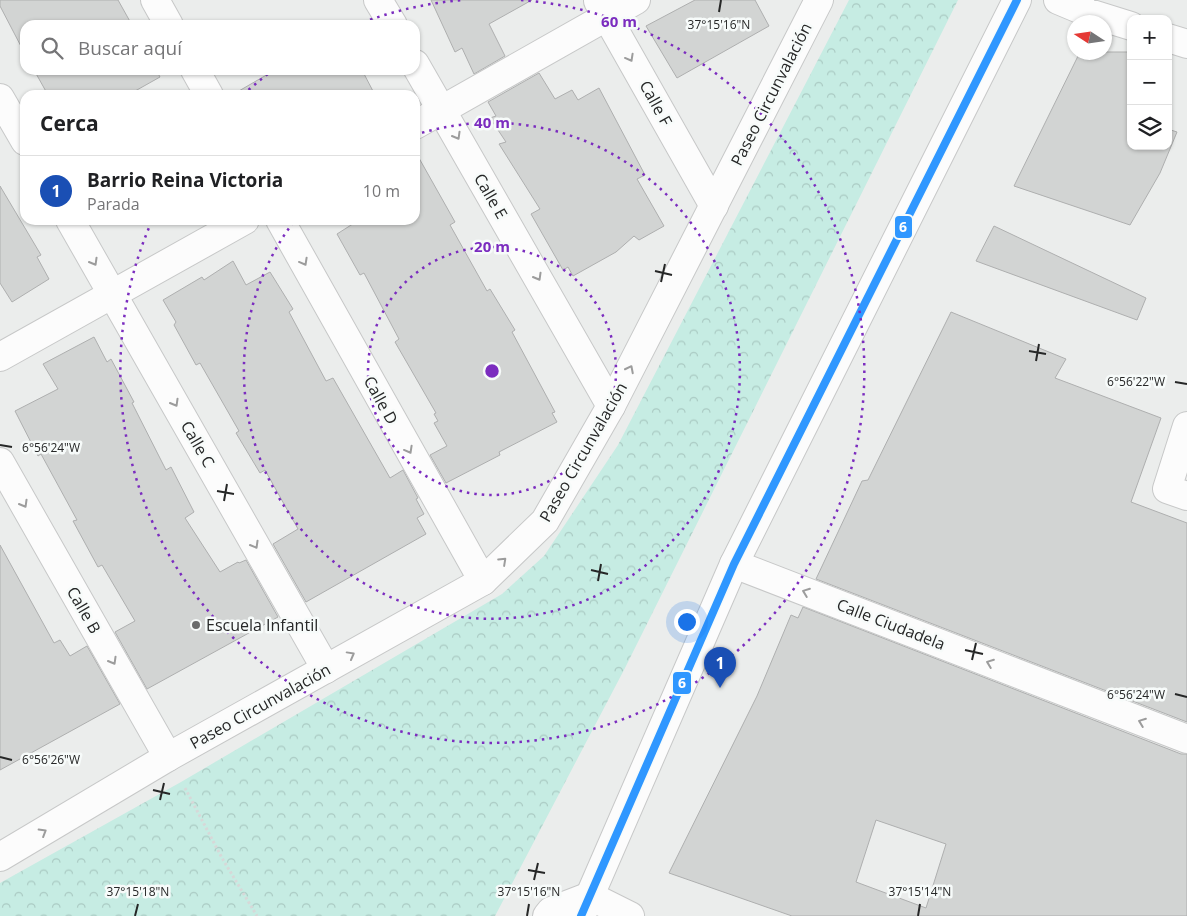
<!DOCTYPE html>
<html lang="es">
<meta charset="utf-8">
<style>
:root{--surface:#fff;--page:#f6f6f6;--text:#202124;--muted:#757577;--line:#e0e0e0;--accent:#1a73e8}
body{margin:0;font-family:"Open Sans",sans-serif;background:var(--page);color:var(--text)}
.controls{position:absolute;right:15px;top:15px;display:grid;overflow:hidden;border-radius:10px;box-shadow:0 1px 4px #0004}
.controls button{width:45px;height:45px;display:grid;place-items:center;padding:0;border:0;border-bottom:1px solid var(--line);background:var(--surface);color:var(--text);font:25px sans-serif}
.compass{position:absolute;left:1067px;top:15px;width:45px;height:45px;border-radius:50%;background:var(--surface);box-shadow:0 1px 4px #0004;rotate:282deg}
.you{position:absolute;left:686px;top:621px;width:18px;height:18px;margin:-12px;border:4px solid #fff;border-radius:50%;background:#1a73e8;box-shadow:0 0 0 8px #1a73e833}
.badge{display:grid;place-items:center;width:32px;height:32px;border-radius:50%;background:var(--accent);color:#fff;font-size:16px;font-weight:700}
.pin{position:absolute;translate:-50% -41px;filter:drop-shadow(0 1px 2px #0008)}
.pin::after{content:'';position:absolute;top:26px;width:18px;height:15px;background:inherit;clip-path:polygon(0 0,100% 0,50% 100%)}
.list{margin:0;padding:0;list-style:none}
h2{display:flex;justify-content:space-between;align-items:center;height:65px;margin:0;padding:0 20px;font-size:21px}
h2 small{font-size:16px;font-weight:400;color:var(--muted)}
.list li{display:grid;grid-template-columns:32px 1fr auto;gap:15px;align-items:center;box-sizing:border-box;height:70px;padding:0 20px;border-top:1px solid var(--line)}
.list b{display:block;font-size:19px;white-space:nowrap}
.list p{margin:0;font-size:16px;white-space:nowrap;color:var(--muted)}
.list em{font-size:16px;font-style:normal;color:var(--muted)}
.icon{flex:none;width:28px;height:28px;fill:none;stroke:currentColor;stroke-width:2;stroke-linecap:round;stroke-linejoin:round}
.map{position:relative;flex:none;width:1187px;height:916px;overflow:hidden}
.search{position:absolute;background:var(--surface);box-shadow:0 1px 4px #0004;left:20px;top:20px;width:400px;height:55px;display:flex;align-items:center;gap:12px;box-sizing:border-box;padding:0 18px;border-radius:15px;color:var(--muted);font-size:19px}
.panel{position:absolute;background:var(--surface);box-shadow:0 1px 4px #0004;left:20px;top:90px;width:400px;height:135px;border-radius:15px}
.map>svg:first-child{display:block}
.park{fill:url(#park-crowns)}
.building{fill:#d2d4d3;stroke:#aeafaf;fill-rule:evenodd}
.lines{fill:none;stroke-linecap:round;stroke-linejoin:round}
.street-casing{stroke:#c7c8c8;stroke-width:30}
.secondary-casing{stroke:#c7c8c8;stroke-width:30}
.path{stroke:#d7d8d8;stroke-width:3;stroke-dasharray:2.5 2.5;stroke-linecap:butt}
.street{stroke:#fcfcfc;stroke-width:28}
.secondary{stroke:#fcfcfc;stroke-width:28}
.bus-1-casing{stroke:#f7fbfa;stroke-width:11}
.bus-1{stroke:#2f97ff;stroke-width:8}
.oneway{stroke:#9c9c9c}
.ticks{fill:none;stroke:#262727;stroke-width:2}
.ring{fill:none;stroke:#7b2cbf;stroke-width:2.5;stroke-dasharray:2.5 5}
.poi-dot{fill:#6b6c6c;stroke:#f7fbfa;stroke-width:2}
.labels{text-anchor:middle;stroke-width:5;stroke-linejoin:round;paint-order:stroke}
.street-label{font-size:16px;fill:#262727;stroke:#f7fbfa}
.poi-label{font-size:16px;fill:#262727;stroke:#f7fbfa;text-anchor:start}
.ticks-label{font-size:12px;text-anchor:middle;fill:#262727;stroke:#f7fbfa;stroke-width:5;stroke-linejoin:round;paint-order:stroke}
.centre{fill:#7b2cbf;stroke:#f7fbfa;stroke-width:2.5}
.ring-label{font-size:15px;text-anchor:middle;font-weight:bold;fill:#7b2cbf;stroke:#f7fbfa;stroke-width:5;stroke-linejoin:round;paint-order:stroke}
.line-badge{stroke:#f7fbfa;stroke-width:2}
.badge-label{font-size:14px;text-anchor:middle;font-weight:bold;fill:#fff}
</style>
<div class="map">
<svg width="1187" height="916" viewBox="0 0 1187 916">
<defs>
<pattern id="park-crowns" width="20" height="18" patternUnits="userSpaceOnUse" patternTransform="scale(1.25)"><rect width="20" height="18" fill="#c6ece3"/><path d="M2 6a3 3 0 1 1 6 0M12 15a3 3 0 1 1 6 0" fill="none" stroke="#aacac3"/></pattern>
</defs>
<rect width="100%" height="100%" fill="#ebedec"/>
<!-- park -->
<path class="park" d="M849,0H958L625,668L495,916H0V883L181,782L502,594L544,556L618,445Z"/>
<!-- building -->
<g class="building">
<path d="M0,0H118L132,25H25V54L0,6Z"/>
<path d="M431,0H532L489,24L505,56L474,74L462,48L455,52Z"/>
<path d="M695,0H755L769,26L677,78L646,26Z"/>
<path d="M1080,52H1131V146H1168V129L1177,132L1160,173L1130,225L1014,186Z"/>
<path d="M34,70H156L160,77L128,95H48Z"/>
<path d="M275,70H362L375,95H232Z"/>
<path d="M539,73L555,99L572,90L578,100L599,88L645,175L637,179L664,226L639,240L634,236L616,252L573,276L568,267L563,270L531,214L540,209L499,144L506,142L490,118L496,116L488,102Z"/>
<path d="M415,151L455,222L450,225L487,291L490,289L515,330L512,332L555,412L552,413L557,422L499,452L500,455L446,483L430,455L447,446L434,423L438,421L434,414L436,413L395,342L399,339L364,273L360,275L337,234L359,220H415Z"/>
<path d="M0,186L41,255L37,257L49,279L12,302L0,283Z"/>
<path d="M994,226L1146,298L1137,320L976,261Z"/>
<path d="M233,261L246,285L270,272L293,309L289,312L326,381L333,378L390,478L403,470L418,498L416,499L424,514L417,518L426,534L306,602L273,544L298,529L265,470L260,473L236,433L239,431L200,363L196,365L174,325L176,322L163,300L202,277L204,280Z"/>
<path d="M951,312L1066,359L1055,378L1161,418L1131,502L1187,523V722L816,579L862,481L868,480Z"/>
<path d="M94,337L107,362L111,359L134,402L132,403L166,470L171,467L194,512L185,518L220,572L238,562L239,563L246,560L278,617L147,689L115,632L135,621L102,565L98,567L73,521L77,520L41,454L38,456L15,411L58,389L43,364Z"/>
<path d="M0,545L54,643L60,640L70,656L87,646L120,704L0,770Z"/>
<path d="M803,607L1181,754H1187V916H792L669,873L757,696L791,615L798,618ZM876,820L946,844L926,908L856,882Z"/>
</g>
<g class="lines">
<!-- street casing -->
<g class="street-casing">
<g id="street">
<path d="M155,0L169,25"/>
<path d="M378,0L393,25"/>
<path d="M1058,0L1089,13L1131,26"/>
<path d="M598,1L714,206"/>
<path d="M1168,38L1187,44"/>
<path d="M415,64L611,406"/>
<path d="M195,70L209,95"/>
<path d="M0,98L25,141"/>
<path d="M415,125L636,0"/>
<path d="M70,220L326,669"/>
<path d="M280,220L483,581"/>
<path d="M0,357L245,220"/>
<path d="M1187,426L1167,489L1187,496"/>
<path d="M0,462L168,757"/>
<path d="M734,564L1187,739"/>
<path d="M0,857L168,757L483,581L545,521L611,406L819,0"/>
<path d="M590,896L630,916"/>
</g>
</g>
<!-- secondary casing -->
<g class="secondary-casing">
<g id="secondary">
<path d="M547,916L551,911L590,896"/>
<path d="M581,916L734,564L1017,0"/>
</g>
</g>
<!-- path -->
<path class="path" d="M185,788L222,858L257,916"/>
<!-- street -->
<use href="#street" class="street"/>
<!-- secondary -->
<use href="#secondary" class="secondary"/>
<!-- bus-1 casing -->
<g class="bus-1-casing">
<path id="bus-1" d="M581,916L734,564L1017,0"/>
</g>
<!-- bus-1 -->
<use href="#bus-1" class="bus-1"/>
</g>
<!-- one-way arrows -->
<defs><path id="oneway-chevron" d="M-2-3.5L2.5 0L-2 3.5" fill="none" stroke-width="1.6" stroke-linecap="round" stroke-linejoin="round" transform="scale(1.25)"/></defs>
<g class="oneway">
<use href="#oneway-chevron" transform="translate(630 58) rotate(61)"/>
<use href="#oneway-chevron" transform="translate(457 136) rotate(60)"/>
<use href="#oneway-chevron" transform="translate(94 262) rotate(60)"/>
<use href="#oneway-chevron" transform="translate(304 262) rotate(61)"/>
<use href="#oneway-chevron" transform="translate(538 277) rotate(60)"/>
<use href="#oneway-chevron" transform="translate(630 369) rotate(-63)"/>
<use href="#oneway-chevron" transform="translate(175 403) rotate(60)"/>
<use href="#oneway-chevron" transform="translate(409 450) rotate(61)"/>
<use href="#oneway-chevron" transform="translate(24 504) rotate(60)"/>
<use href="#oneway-chevron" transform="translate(255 545) rotate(60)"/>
<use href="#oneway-chevron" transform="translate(503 561) rotate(-43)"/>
<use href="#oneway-chevron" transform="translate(806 592) rotate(-159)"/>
<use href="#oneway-chevron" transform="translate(351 655) rotate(-29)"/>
<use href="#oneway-chevron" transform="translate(113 661) rotate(60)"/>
<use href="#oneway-chevron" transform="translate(990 663) rotate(-159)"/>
<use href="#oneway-chevron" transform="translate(1142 722) rotate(-159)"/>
<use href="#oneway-chevron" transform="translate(43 832) rotate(-31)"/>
</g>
<!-- ticks -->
<path class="ticks" d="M719,12L721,0M655,271L672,275M661,282L665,264M1029,351L1046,354M1036,361L1039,344M1175,382L1187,384M0,445L12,447M217,491L234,494M224,501L227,484M591,570L608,574M598,581L601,564M965,650L983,654M972,660L976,643M1175,694L1187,697M0,757L12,760M153,790L170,794M160,800L164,783M528,870L545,873M534,880L538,863M135,916L138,904M527,916L529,904M918,916L920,904"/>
<!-- distance rings -->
<g class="ring">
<circle cx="492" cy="371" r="124"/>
<path d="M415 135A248 248 0 1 1 295 220"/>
<path d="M243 95A372 372 0 0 1 273 70M356 25A372 372 0 0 1 463 0M521 0A372 372 0 1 1 151 223"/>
</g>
<!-- markers -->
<circle class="poi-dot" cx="196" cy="625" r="5"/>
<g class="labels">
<!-- street labels -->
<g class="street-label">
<text transform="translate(771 94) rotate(-63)" y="6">Paseo Circunvalación</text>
<text transform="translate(656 103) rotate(61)" y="6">Calle F</text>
<text transform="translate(491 196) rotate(60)" y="6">Calle E</text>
<text transform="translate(381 400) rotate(61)" y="6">Calle D</text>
<text transform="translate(198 444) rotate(60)" y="6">Calle C</text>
<text transform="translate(583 452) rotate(-60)" y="6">Paseo Circunvalación</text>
<text transform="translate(84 610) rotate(60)" y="6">Calle B</text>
<text transform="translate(891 624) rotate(21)" y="6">Calle Ciudadela</text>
<text transform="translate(260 706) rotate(-29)" y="6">Paseo Circunvalación</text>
</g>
<!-- poi labels -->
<g class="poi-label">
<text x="206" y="631">Escuela Infantil</text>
</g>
</g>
<g class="ticks-label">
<text x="719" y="29">37°15'16"N</text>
<text x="1136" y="386">6°56'22"W</text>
<text x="51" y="452">6°56'24"W</text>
<text x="1136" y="699">6°56'24"W</text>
<text x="51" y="764">6°56'26"W</text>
<text x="138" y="896">37°15'18"N</text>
<text x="529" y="896">37°15'16"N</text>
<text x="920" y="896">37°15'14"N</text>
</g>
<circle cx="492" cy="371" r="8" class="centre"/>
<g class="ring-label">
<text x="619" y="27">60 m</text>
<text x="492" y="128">40 m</text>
<text x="492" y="252">20 m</text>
</g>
<g class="line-badge">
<rect x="894" y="215" width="19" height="24" rx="5" fill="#2f97ff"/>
<rect x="672" y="671" width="20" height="24" rx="5" fill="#2f97ff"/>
</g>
<g class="badge-label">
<text x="903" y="232">6</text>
<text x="682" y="688">6</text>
</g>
</svg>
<div class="controls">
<button>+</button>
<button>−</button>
<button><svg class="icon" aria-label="layers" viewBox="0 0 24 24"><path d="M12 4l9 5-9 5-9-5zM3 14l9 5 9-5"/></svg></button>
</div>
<svg class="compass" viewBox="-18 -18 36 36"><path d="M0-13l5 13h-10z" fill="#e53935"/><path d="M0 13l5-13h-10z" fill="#757577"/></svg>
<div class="you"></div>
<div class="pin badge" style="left:720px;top:688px;background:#1a4fb4">1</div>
<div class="search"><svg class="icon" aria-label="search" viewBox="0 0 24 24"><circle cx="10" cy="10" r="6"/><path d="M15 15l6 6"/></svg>Buscar aquí</div>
<section class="panel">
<h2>Cerca<small></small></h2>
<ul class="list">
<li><span class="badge" style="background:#1a4fb4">1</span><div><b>Barrio Reina Victoria</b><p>Parada</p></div><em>10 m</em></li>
</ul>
</section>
</div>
